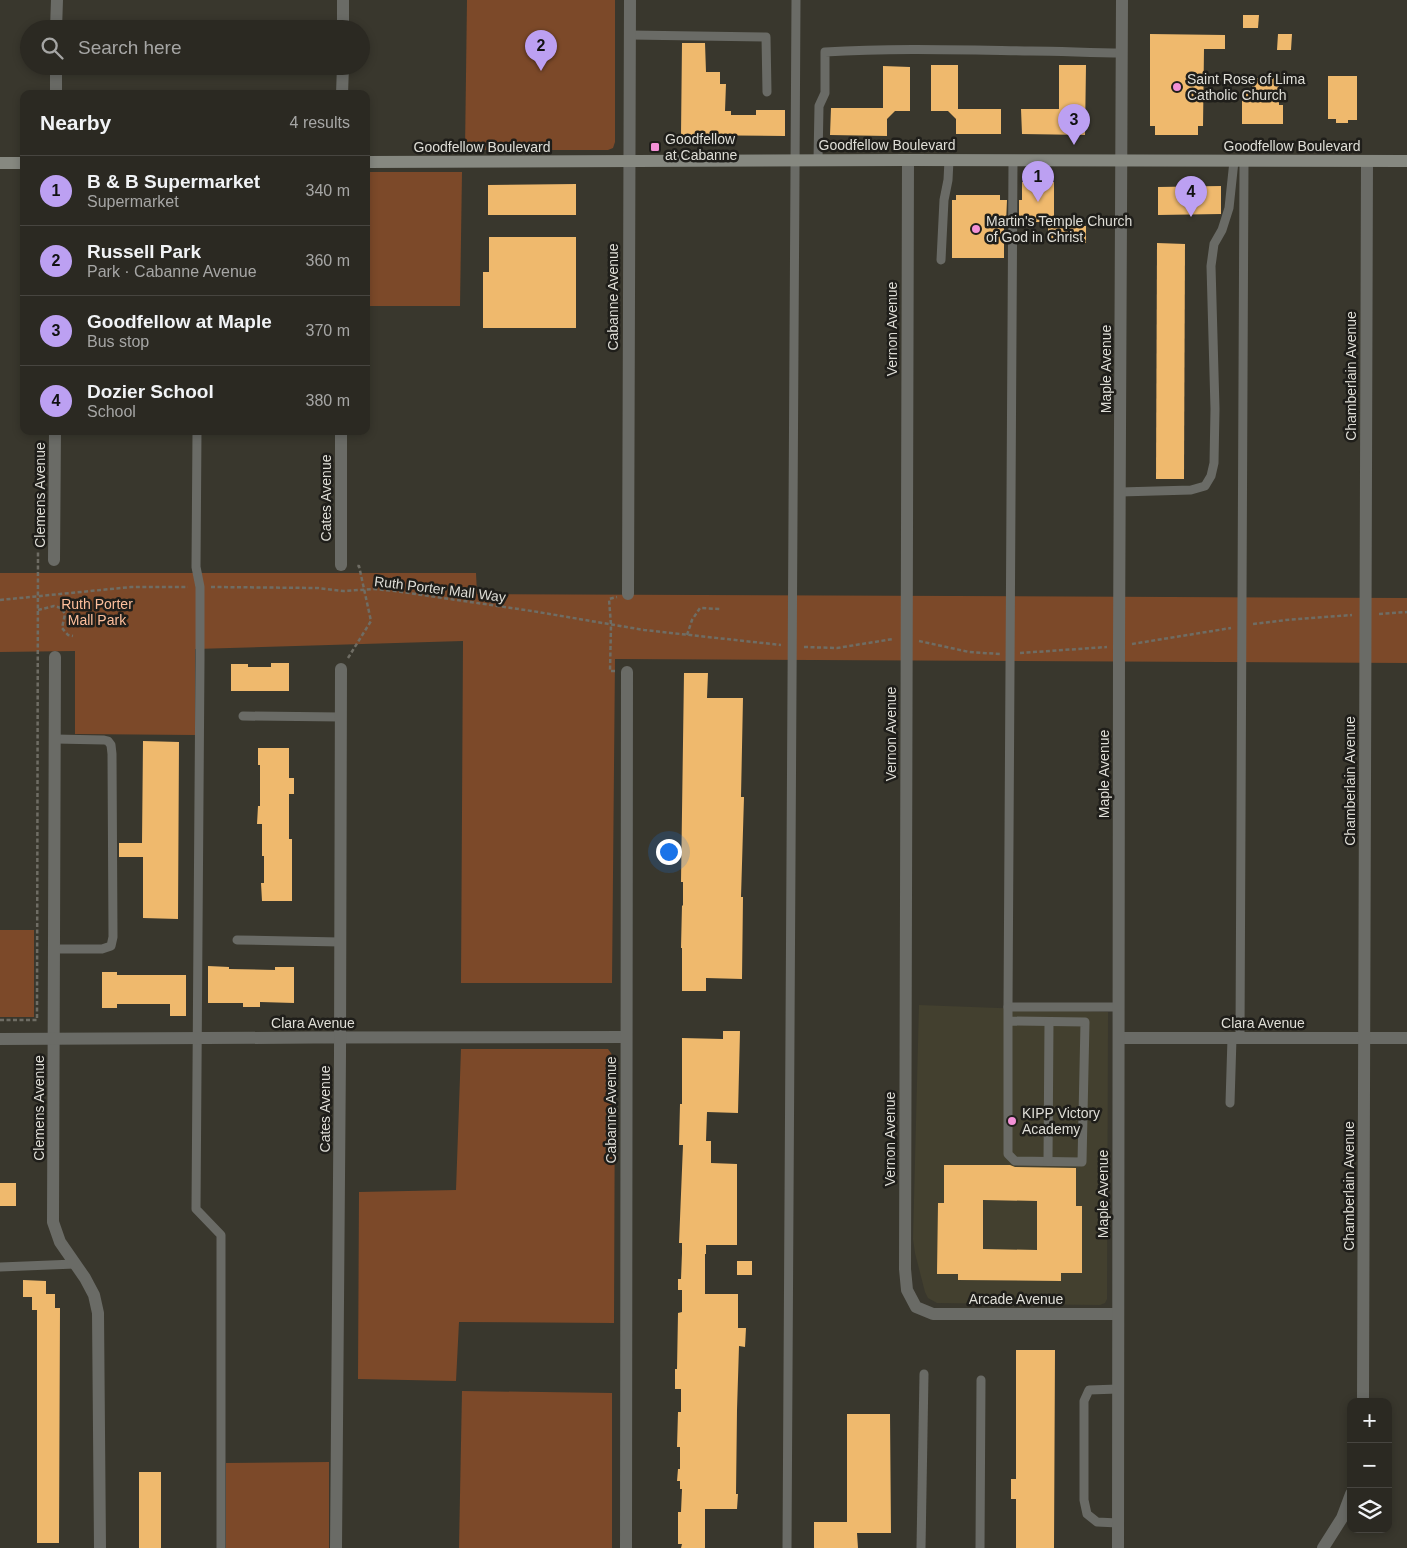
<!DOCTYPE html>
<meta charset="utf-8">
<style>
:root{--surface:#2b2922;--page:#37352f;--text:#f1f3f6;--muted:#a6a6a5;--line:#474540;--accent:#bca0f2}
body{margin:0;font-family:Arial,sans-serif;background:var(--page);color:var(--text)}
.controls{position:absolute;right:15px;bottom:15px;display:grid;overflow:hidden;border-radius:10px;box-shadow:0 2px 8px #0003}
.controls button{width:45px;height:45px;display:grid;place-items:center;padding:0;border:0;border-bottom:1px solid var(--line);background:var(--surface);color:var(--text);font:25px sans-serif}
.you{position:absolute;left:668px;top:851px;width:18px;height:18px;margin:-12px;border:4px solid #fff;border-radius:50%;background:#1a73e8;box-shadow:0 0 0 8px #1a73e833}
.badge{display:grid;place-items:center;width:32px;height:32px;border-radius:50%;background:var(--accent);color:#111;font-size:16px;font-weight:700}
.pin{position:absolute;translate:-50% -41px;filter:drop-shadow(0 1px 2px #0008)}
.pin::after{content:'';position:absolute;top:26px;width:18px;height:15px;background:inherit;clip-path:polygon(0 0,100% 0,50% 100%)}
.list{margin:0;padding:0;list-style:none}
h2{display:flex;justify-content:space-between;align-items:center;height:65px;margin:0;padding:0 20px;font-size:21px}
h2 small{font-size:16px;font-weight:400;color:var(--muted)}
.list li{display:grid;grid-template-columns:32px 1fr auto;gap:15px;align-items:center;box-sizing:border-box;height:70px;padding:0 20px;border-top:1px solid var(--line)}
.list b{display:block;font-size:19px;white-space:nowrap}
.list p{margin:0;font-size:16px;white-space:nowrap;color:var(--muted)}
.list em{font-size:16px;font-style:normal;color:var(--muted)}
.icon{flex:none;width:28px;height:28px;fill:none;stroke:currentColor;stroke-width:2;stroke-linecap:round;stroke-linejoin:round}
.map{position:relative;flex:none;width:1407px;height:1548px;overflow:hidden}
.search{position:absolute;background:var(--surface);box-shadow:0 2px 8px #0003;left:20px;top:20px;width:350px;height:55px;display:flex;align-items:center;gap:12px;box-sizing:border-box;padding:0 18px;border-radius:28px;color:var(--muted);font-size:19px}
.panel{position:absolute;background:var(--surface);box-shadow:0 2px 8px #0003;left:20px;top:90px;width:350px;height:345px;border-radius:10px}
.map>svg:first-child{display:block}
.built{fill:#43402f}
.green{fill:#7c4929}
.building{fill:#efb96d;fill-rule:evenodd}
.lines{fill:none;stroke-linecap:round;stroke-linejoin:round}
.path{stroke:#6f6d64;stroke-width:2.5;stroke-dasharray:4 2.5;stroke-linecap:butt}
.service{stroke:#6a6b66;stroke-width:9}
.minor{stroke:#6a6b66;stroke-width:12}
.secondary{stroke:#868880;stroke-width:12}
.poi-dot{fill:#f391d6;stroke:#1f1e1a;stroke-width:2}
.labels{text-anchor:middle;stroke-width:5;stroke-linejoin:round;paint-order:stroke}
.poi-label{font-size:14px;fill:#dfded7;stroke:#1f1e1a;text-anchor:start}
.street-label{font-size:14px;fill:#dfded7;stroke:#1f1e1a}
.park-label{font-size:14px;fill:#fdbf9c;stroke:#1f1e1a}
</style>
<div class="map">
<svg width="1407" height="1548" viewBox="0 0 1407 1548">
<rect width="100%" height="100%" fill="#39372d"/>
<!-- built -->
<path class="built" d="M919,1005L1108,1012L1107,1299L1105,1303L1100,1305L937,1303L928,1298L925,1292L915,1253L913,1239Z"/>
<!-- green -->
<g class="green">
<path d="M467,0H615V142L613,148L608,150H465Z"/>
<path d="M366,172H462L460,306H366Z"/>
<path d="M0,573H476L477,594L1407,598V663L615,659L612,983H461L463,641L195,649V735L75,734V651L0,652Z"/>
<rect x="0" y="930" width="34" height="87"/>
<path d="M461,1049H608L611,1053L615,1061L614,1323L459,1322L456,1381L358,1379L359,1192L456,1190Z"/>
<path d="M462,1391L612,1393V1548H459Z"/>
<path d="M329,1462V1548H226V1463Z"/>
</g>
<!-- building -->
<g class="building">
<path d="M1243,15H1259L1258,28H1243Z"/>
<path d="M1150,34L1225,35V49H1204L1203,126H1198V135H1155V126H1150Z"/>
<path d="M1278,34H1292L1291,50H1277Z"/>
<path d="M682,43H705L706,72H720V84H726L725,111H731V115H756V110H785V136L681,135Z"/>
<path d="M931,65H958V109H1001V134H956V119L948,111H931Z"/>
<path d="M1059,65H1086L1085,135L1022,134L1021,109H1059Z"/>
<path d="M883,66L910,67V111H895L887,119V136L830,135L831,108H883Z"/>
<path d="M1328,76H1357V120H1348V123H1336V119H1328Z"/>
<path d="M1252,78H1279V105H1283V124H1242V91L1249,92V88H1252Z"/>
<path d="M1022,182H1054V222H1019V200H1022Z"/>
<path d="M576,184V215H488V185Z"/>
<path d="M1221,186V214L1158,215V187Z"/>
<path d="M956,195H1000V200H1007L1006,223H1004V258H952V200H956Z"/>
<path d="M1048,226H1086V243L1048,242Z"/>
<path d="M489,237H576V328H483V272H489Z"/>
<path d="M1157,243L1185,244L1184,479H1156Z"/>
<path d="M271,663H289V691H231V664H248V667H271Z"/>
<path d="M684,673H708L707,698H743L741,797H744L741,897H743L742,979L706,978V991H682V948H681L682,905L683,906V882H681Z"/>
<path d="M143,741L179,742L178,919L143,918V857H119V843H142Z"/>
<path d="M258,748H289V778H294V794H289V839H292V901H262L261,883H264V856H262V824H257L258,806H260V765H258Z"/>
<path d="M208,966L229,967V969L275,970V967H294V1003L260,1002V1007H243V1003H208Z"/>
<path d="M102,972H117V975H186V1016H170V1004H117V1008H102Z"/>
<path d="M723,1031H740L738,1113L707,1112L706,1141H711V1163L737,1164V1245H706V1254H705V1294H738V1328H746L745,1347L739,1346L737,1410L736,1494H738L737,1509H705V1548H681L682,1544H678V1512H681L682,1489H680V1481H677L678,1469H680V1447H677L678,1412H681V1389H675V1369H677L678,1313L682,1312V1290H678V1279H681L682,1253V1243H679L683,1145H679L680,1104H682V1038L723,1039Z"/>
<path d="M944,1165H1010L1015,1167L1076,1168V1206H1082V1273H1061V1281L958,1280V1274H937L938,1203H944ZM983,1200L1037,1201V1250L983,1249Z"/>
<rect x="0" y="1183" width="16" height="23"/>
<rect x="737" y="1261" width="15" height="14"/>
<path d="M23,1280L46,1281V1294H55V1308H60L59,1543H37V1310H32V1297H23Z"/>
<path d="M1016,1350H1055L1054,1548H1016V1499H1011V1479H1016Z"/>
<path d="M847,1414H890L891,1533H857L858,1548H814V1522H847Z"/>
<rect x="139" y="1472" width="22" height="76"/>
</g>
<g class="lines">
<!-- path -->
<g class="path">
<path d="M211,587L318,588L343,591L374,589L395,591L532,611L644,630L781,645"/>
<path d="M0,600L131,587H188"/>
<path d="M61,608L73,605"/>
<path d="M38,610L54,606L61,608L65,614L62,628L68,635L73,636"/>
<path d="M1379,614L1407,612"/>
<path d="M1253,624L1286,620L1352,615"/>
<path d="M687,635L692,620L700,608L720,609"/>
<path d="M919,641L969,652L1000,654"/>
<path d="M1132,644L1231,628"/>
<path d="M804,647L837,648L893,639"/>
<path d="M1020,653L1107,647"/>
<path d="M348,658L371,621L359,566H355"/>
<path d="M615,671H610L611,625L609,599L617,597"/>
<path d="M0,1020H37L38,551"/>
</g>
<!-- service -->
<g class="service">
<path d="M630,35L766,37L767,92"/>
<path d="M818,160L819,106L825,93V52C893,48 962,50 1031,51C1061,51 1091,53 1122,53"/>
<path d="M1013,161L1008,1007H1119"/>
<path d="M941,260L944,200L948,180L949,160"/>
<path d="M197,431L196,567L200,587V659L196,1209L221,1235V1548"/>
<path d="M1120,492L1191,490L1205,486L1211,476L1214,463L1215,409L1211,266L1214,244L1222,230L1229,208L1234,161"/>
<path d="M243,716L341,717"/>
<path d="M237,940L340,942"/>
<path d="M54,949H102L111,946L113,937L112,754L111,745L108,741L104,740L55,739"/>
<path d="M1008,1021L1085,1022L1082,1162L1015,1161L1008,1154V1007"/>
<path d="M1240,1038L1244,161"/>
<path d="M1230,1103L1232,1038"/>
<path d="M1048,1161L1049,1022"/>
<path d="M0,1267L75,1264"/>
<path d="M1118,1389L1089,1390L1084,1401V1500L1087,1514L1097,1522L1118,1523"/>
<path d="M787,1548L796,0"/>
<path d="M921,1548L924,1374"/>
<path d="M980,1548L981,1380"/>
</g>
<!-- minor -->
<g class="minor">
<path d="M56,29L57,0"/>
<path d="M343,29V0"/>
<path d="M56,94V66"/>
<path d="M342,94L343,66"/>
<path d="M908,160L905,1269L907,1290L916,1307L933,1314H1118"/>
<path d="M341,431V565"/>
<path d="M54,560L55,431"/>
<path d="M628,594L630,0"/>
<path d="M55,657L53,1222L60,1242L85,1278L94,1295L98,1313L100,1548"/>
<path d="M1119,1038H1407"/>
<path d="M0,1039C209,1039 417,1036 626,1037"/>
<path d="M1363,1402L1367,161"/>
<path d="M336,1548L340,1055L341,669"/>
<path d="M626,1548L627,672"/>
<path d="M1118,1548L1119,646L1122,0"/>
<path d="M1323,1548L1342,1518L1351,1494"/>
</g>
<!-- secondary -->
<g class="secondary">
<path d="M366,162L908,160L1407,161"/>
<path d="M0,163H24"/>
</g>
</g>
<!-- markers -->
<g class="poi-dot">
<circle cx="1177" cy="87" r="5"/>
<rect x="650" y="142" width="10" height="10" rx="2.5"/>
<circle cx="976" cy="229" r="5"/>
<circle cx="1012" cy="1121" r="5"/>
</g>
<g class="labels">
<!-- poi labels -->
<g class="poi-label">
<text x="1187" y="84">Saint Rose of Lima<tspan x="1187" dy="16">Catholic Church</tspan></text>
<text x="665" y="144">Goodfellow<tspan x="665" dy="16">at Cabanne</tspan></text>
<text x="986" y="226">Martin's Temple Church<tspan x="986" dy="16">of God in Christ</tspan></text>
<text x="1022" y="1118">KIPP Victory<tspan x="1022" dy="16">Academy</tspan></text>
</g>
<!-- street labels -->
<g class="street-label">
<text x="887" y="150">Goodfellow Boulevard</text>
<text x="1292" y="151">Goodfellow Boulevard</text>
<text x="482" y="152">Goodfellow Boulevard</text>
<text transform="translate(613 297) rotate(-90)" y="5">Cabanne Avenue</text>
<text transform="translate(892 329) rotate(-90)" y="5">Vernon Avenue</text>
<text transform="translate(1106 369) rotate(-90)" y="5">Maple Avenue</text>
<text transform="translate(1351 376) rotate(-90)" y="5">Chamberlain Avenue</text>
<text transform="translate(40 495) rotate(-90)" y="5">Clemens Avenue</text>
<text transform="translate(326 498) rotate(-90)" y="5">Cates Avenue</text>
<text transform="translate(440 589) rotate(7)" y="5">Ruth Porter Mall Way</text>
<text transform="translate(891 734) rotate(-90)" y="5">Vernon Avenue</text>
<text transform="translate(1104 774) rotate(-90)" y="5">Maple Avenue</text>
<text transform="translate(1350 781) rotate(-90)" y="5">Chamberlain Avenue</text>
<text x="313" y="1028">Clara Avenue</text>
<text x="1263" y="1028">Clara Avenue</text>
<text transform="translate(39 1108) rotate(-90)" y="5">Clemens Avenue</text>
<text transform="translate(325 1109) rotate(-90)" y="5">Cates Avenue</text>
<text transform="translate(611 1110) rotate(-90)" y="5">Cabanne Avenue</text>
<text transform="translate(890 1139) rotate(-90)" y="5">Vernon Avenue</text>
<text transform="translate(1349 1186) rotate(-90)" y="5">Chamberlain Avenue</text>
<text transform="translate(1103 1194) rotate(-90)" y="5">Maple Avenue</text>
<text x="1016" y="1304">Arcade Avenue</text>
</g>
<!-- park labels -->
<g class="park-label">
<text x="97" y="609">Ruth Porter<tspan x="97" dy="16">Mall Park</tspan></text>
</g>
</g>
</svg>
<div class="controls">
<button>+</button>
<button>−</button>
<button><svg class="icon" aria-label="layers" viewBox="0 0 24 24"><path d="M12 4l9 5-9 5-9-5zM3 14l9 5 9-5"/></svg></button>
</div>
<div class="you"></div>
<div class="pin badge" style="left:1038px;top:202px">1</div>
<div class="pin badge" style="left:541px;top:71px">2</div>
<div class="pin badge" style="left:1074px;top:145px">3</div>
<div class="pin badge" style="left:1191px;top:217px">4</div>
<div class="search"><svg class="icon" aria-label="search" viewBox="0 0 24 24"><circle cx="10" cy="10" r="6"/><path d="M15 15l6 6"/></svg>Search here</div>
<section class="panel">
<h2>Nearby<small>4 results</small></h2>
<ul class="list">
<li><span class="badge">1</span><div><b>B &amp; B Supermarket</b><p>Supermarket</p></div><em>340 m</em></li>
<li><span class="badge">2</span><div><b>Russell Park</b><p>Park · Cabanne Avenue</p></div><em>360 m</em></li>
<li><span class="badge">3</span><div><b>Goodfellow at Maple</b><p>Bus stop</p></div><em>370 m</em></li>
<li><span class="badge">4</span><div><b>Dozier School</b><p>School</p></div><em>380 m</em></li>
</ul>
</section>
</div>
